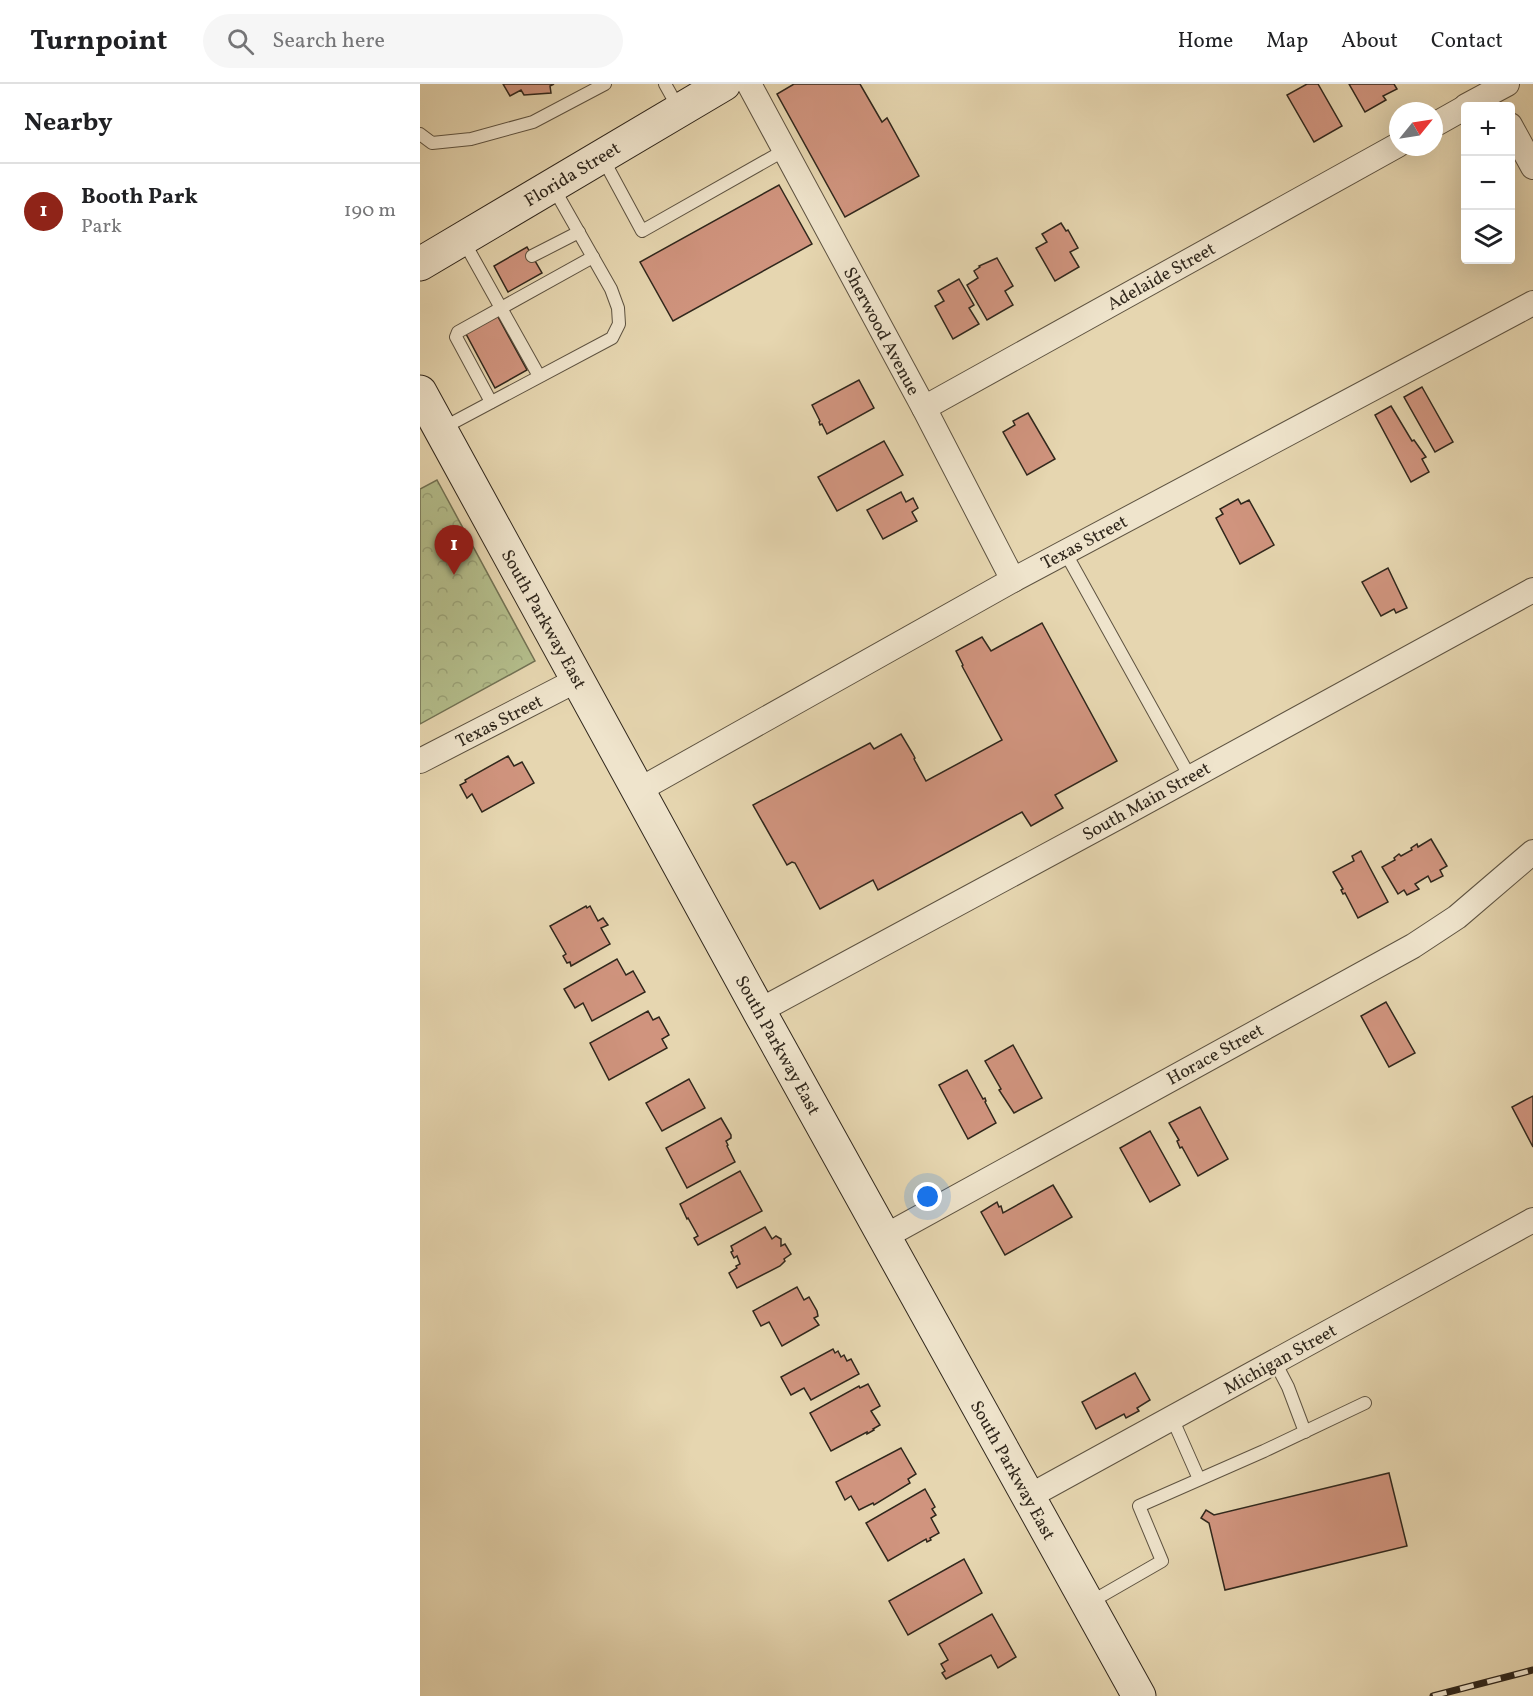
<!DOCTYPE html>
<meta charset="utf-8">
<style>
:root{--surface:#fff;--page:#f6f6f6;--text:#202124;--muted:#757577;--line:#e0e0e0;--accent:#8f2418}
body{margin:0;font-family:Vollkorn,serif;background:var(--page);color:var(--text)}
.controls{position:absolute;right:18px;top:18px;display:grid;overflow:hidden;border-radius:6px;box-shadow:0 6px 24px #0002}
.controls button{width:54px;height:54px;display:grid;place-items:center;padding:0;border:0;border-bottom:2px solid var(--line);background:var(--surface);color:var(--text);font:30px sans-serif}
.compass{position:absolute;left:969px;top:18px;width:54px;height:54px;border-radius:50%;background:var(--surface);box-shadow:0 6px 24px #0002;rotate:60deg}
.you{position:absolute;left:508px;top:1113px;width:21px;height:21px;margin:-15px;border:4px solid #fff;border-radius:50%;background:#1a73e8;box-shadow:0 0 0 9px #1a73e833}
.badge{display:grid;place-items:center;width:39px;height:39px;border-radius:50%;background:var(--accent);color:#fff;font-size:20px;font-weight:700}
.pin{position:absolute;translate:-50% -50px;filter:drop-shadow(0 2px 3px #0008)}
.pin::after{content:'';position:absolute;top:32px;width:21px;height:18px;background:inherit;clip-path:polygon(0 0,100% 0,50% 100%)}
.list{margin:0;padding:0;list-style:none}
h2{display:flex;justify-content:space-between;align-items:center;height:78px;margin:0;padding:0 24px;font-size:26px}
h2 small{font-size:20px;font-weight:400;color:var(--muted)}
.list li{display:grid;grid-template-columns:39px 1fr auto;gap:18px;align-items:center;box-sizing:border-box;height:96px;padding:0 24px;border-top:2px solid var(--line)}
.list b{display:block;font-size:22px;white-space:nowrap}
.list p{margin:0;font-size:20px;white-space:nowrap;color:var(--muted)}
.list em{font-size:20px;font-style:normal;color:var(--muted)}
.icon{flex:none;width:33px;height:33px;fill:none;stroke:currentColor;stroke-width:2;stroke-linecap:round;stroke-linejoin:round}
.map{position:relative;flex:none;width:1113px;height:1612px;overflow:hidden}
header{display:flex;align-items:center;gap:36px;box-sizing:border-box;height:84px;padding:0 30px;background:var(--surface);border-bottom:2px solid var(--line)}
header strong{font-size:28px}
nav{display:flex;gap:33px;margin-inline-start:auto;font-size:21px}
.search{width:420px;height:54px;background:var(--page);display:flex;align-items:center;gap:15px;box-sizing:border-box;padding:0 21px;border-radius:33px;color:var(--muted);font-size:22px}
main{display:flex}
aside{flex:1;background:var(--surface)}
.map>svg:first-child{display:block}
.forest{fill:url(#forest-crowns);stroke:#727254;stroke-width:1.5}
.building{fill:#d0947e;stroke:#30271c;stroke-width:1.5}
.lines{fill:none;stroke-linecap:round;stroke-linejoin:round}
.lane-casing{stroke:#5e5341;stroke-width:14}
.street-casing{stroke:#5e5341;stroke-width:26}
.secondary-casing{stroke:#30271c;stroke-width:35}
.lane{stroke:#efe4cc;stroke-width:12}
.street{stroke:#efe4cc;stroke-width:24}
.secondary{stroke:#efe4cc;stroke-width:33}
.rail-casing{stroke:#30271c;stroke-width:7}
.rail{stroke:#efe4cc;stroke-width:4.5;stroke-dasharray:14;stroke-linecap:butt}
.labels{text-anchor:middle;stroke-width:5;stroke-linejoin:round;paint-order:stroke}
.street-label{font-size:18px;fill:#30271c;stroke:#efe4cc}
</style>
<header>
<strong>Turnpoint</strong>
<div class="search"><svg class="icon" aria-label="search" viewBox="0 0 24 24"><circle cx="10" cy="10" r="6"/><path d="M15 15l6 6"/></svg>Search here</div>
<nav><a>Home</a><a>Map</a><a>About</a><a>Contact</a></nav>
</header>
<main>
<aside>
<h2>Nearby<small></small></h2>
<ul class="list">
<li><span class="badge">1</span><div><b>Booth Park</b><p>Park</p></div><em>190 m</em></li>
</ul>
</aside>
<div class="map">
<svg width="1113" height="1612" viewBox="0 0 1113 1612">
<defs>
<pattern id="forest-crowns" width="20" height="18" patternUnits="userSpaceOnUse" patternTransform="scale(1.5)"><rect width="20" height="18" fill="#b4be8c"/><path d="M2 6a3 3 0 1 1 6 0M12 15a3 3 0 1 1 6 0" fill="none" stroke="#9ba378"/></pattern>
</defs>
<rect width="100%" height="100%" fill="#e6d6b0"/>
<filter id="stains"><feTurbulence type="fractalNoise" baseFrequency=".00333" numOctaves="4"/><feColorMatrix values="0 0 0 0 .2 0 0 0 0 .09 0 0 0 0 .02 0 0 0 .5 -.17"/></filter>
<radialGradient id="worn" r=".72"><stop offset=".6" stop-color="#630" stop-opacity="0"/><stop offset="1" stop-color="#630" stop-opacity=".3"/></radialGradient>
<!-- forest -->
<path class="forest" d="M17,396L115,577L0,640V405Z"/>
<!-- building -->
<g class="building">
<path d="M83,0H134L130,2L131,9L104,11L101,6L90,12Z"/>
<path d="M374,0H440L462,38L467,34L499,92L425,133L357,10Z"/>
<path d="M887,0H898L922,42L894,58L867,11Z"/>
<path d="M929,0H974L977,5L963,12L966,16L945,28Z"/>
<path d="M359,101L392,160L253,237L220,178Z"/>
<path d="M641,139L646,147L648,146L658,164L650,168L659,183L635,197L616,164L627,158L622,150Z"/>
<path d="M107,163L122,189L88,208L74,182Z"/>
<path d="M577,174L593,202L585,207L593,221L567,236L547,201L558,194L554,187L560,183L559,182Z"/>
<path d="M539,195L554,221L549,224L559,240L533,255L515,222L524,217L518,207Z"/>
<path d="M77,231L107,286L75,304L45,248Z"/>
<path d="M439,296L454,324L407,350L402,340L400,341L399,338L400,337L392,321Z"/>
<path d="M1002,303L1033,358L1015,368L984,313Z"/>
<path d="M971,322L992,357L994,356L1006,373L1002,375L1009,388L991,398L955,331Z"/>
<path d="M608,329L635,375L607,391L583,348L595,341L593,337Z"/>
<path d="M464,357L483,391L417,427L398,393Z"/>
<path d="M481,408L486,418L493,414L498,424L492,428L497,437L463,455L447,426Z"/>
<path d="M818,415L821,420L829,416L854,461L820,480L796,434L803,430L800,425Z"/>
<path d="M968,484L987,524L976,529L974,525L961,532L942,498Z"/>
<path d="M622,539L697,677L635,711L643,724L611,742L602,728L458,806L453,796L400,825L375,779L372,778L367,781L333,721L450,659L454,665L481,650L493,670L495,674L494,675L506,697L582,656L542,582L543,581L536,567L562,553L571,567Z"/>
<path d="M88,672L94,682L102,678L114,699L62,728L52,710L47,714L40,701L46,698L45,696Z"/>
<path d="M1011,755L1027,782L1020,786L1023,792L1011,798L1008,792L995,800L999,805L987,811L984,806L978,810L962,783L975,776L974,774L979,770L981,772L992,766L991,764L997,760L998,763Z"/>
<path d="M941,767L968,818L938,834L925,809L923,810L921,806L923,805L913,788L934,777L932,772Z"/>
<path d="M166,822L167,824L170,822L178,837L183,834L188,841L181,844L190,860L151,882L150,878L147,879L143,872L146,870L130,842Z"/>
<path d="M197,875L206,891L213,887L225,908L172,937L163,919L155,924L144,905Z"/>
<path d="M966,918L995,969L969,983L941,932Z"/>
<path d="M228,927L233,936L239,933L249,951L242,955L247,964L189,996L170,959Z"/>
<path d="M593,961L622,1014L594,1029L579,1006L581,1005L565,977Z"/>
<path d="M547,986L563,1015L565,1014L566,1017L565,1018L576,1039L548,1055L519,1001Z"/>
<path d="M269,995L285,1024L242,1047L226,1019Z"/>
<path d="M1113,1012V1063L1092,1023Z"/>
<path d="M780,1023L808,1075L778,1092L762,1063L760,1064L757,1057L759,1056L749,1039Z"/>
<path d="M301,1034L311,1051V1054L306,1057L308,1061L307,1062L315,1078L267,1104L246,1064Z"/>
<path d="M730,1047L760,1101L730,1118L700,1064Z"/>
<path d="M320,1087L342,1127L278,1161L274,1154L278,1152L268,1134L267,1135L260,1120Z"/>
<path d="M633,1101L652,1133L585,1171L561,1128L577,1118L579,1123L581,1122L583,1129Z"/>
<path d="M345,1143L352,1155L356,1152L361,1155V1162L365,1160L371,1170L364,1175L365,1177L360,1182L317,1204L309,1189L317,1184L316,1182L320,1180L317,1172L314,1174L311,1168L313,1167L311,1162Z"/>
<path d="M377,1203L384,1216L389,1213L397,1227L398,1232L394,1234L399,1241L362,1262L349,1238L341,1242L333,1227Z"/>
<path d="M413,1265L415,1269L418,1267L421,1273L424,1271L427,1277L431,1275L439,1290L391,1316L384,1304L371,1311L361,1293Z"/>
<path d="M715,1289L730,1316L717,1324L719,1327L706,1334L704,1330L676,1345L662,1318Z"/>
<path d="M448,1300L460,1322L451,1327L460,1341L453,1345L454,1346L447,1350V1348L411,1367L390,1329L439,1302L440,1304Z"/>
<path d="M481,1364L496,1390L488,1395L490,1399L454,1421L453,1419L439,1426L431,1412L425,1416L416,1398Z"/>
<path d="M969,1389L987,1462L805,1506L789,1439L781,1434L786,1426L794,1431Z"/>
<path d="M505,1405L515,1423L512,1425L516,1431L511,1434L519,1449L510,1454L511,1456L507,1458L506,1455L468,1477L446,1439Z"/>
<path d="M544,1475L562,1509L488,1551L469,1517Z"/>
<path d="M572,1530L596,1573L578,1584L571,1571L526,1595L522,1589L525,1587L521,1580L528,1576L519,1560Z"/>
</g>
<g class="lines">
<!-- lane casing -->
<g class="lane-casing">
<g id="lane">
<path d="M245,0L259,25"/>
<path d="M0,50L12,59L51,55L113,38L185,0"/>
<path d="M182,73L222,147L365,66"/>
<path d="M43,156L119,292"/>
<path d="M112,172L159,148"/>
<path d="M71,318L36,253L38,248L173,173"/>
<path d="M21,345L192,254L199,240L198,224L191,205L133,103"/>
<path d="M645,468L770,693"/>
<path d="M855,1278L868,1303L885,1348"/>
<path d="M752,1334L779,1395"/>
<path d="M669,1519L742,1477L719,1422L844,1367L945,1319"/>
</g>
</g>
<!-- street casing -->
<g class="street-casing">
<g id="street">
<path d="M329,0L504,324L593,496"/>
<path d="M1046,22L1087,0"/>
<path d="M1014,41L1046,23"/>
<path d="M1090,41L1113,83"/>
<path d="M504,324L978,61"/>
<path d="M0,677L157,596"/>
<path d="M219,706L593,496L1113,219"/>
<path d="M339,927L700,732L1113,506"/>
<path d="M464,1153L993,862L1037,833L1113,768"/>
<path d="M608,1413L1113,1136"/>
</g>
</g>
<!-- secondary casing -->
<g class="secondary-casing">
<g id="secondary">
<path d="M0,180L304,0"/>
<path d="M0,308L339,927L719,1612"/>
</g>
</g>
<!-- lane -->
<use href="#lane" class="lane"/>
<!-- street -->
<use href="#street" class="street"/>
<!-- secondary -->
<use href="#secondary" class="secondary"/>
<!-- rail casing -->
<g class="rail-casing">
<path id="rail" d="M1013,1612L1113,1586"/>
</g>
<!-- rail -->
<use href="#rail" class="rail"/>
</g>
<g class="labels">
<!-- street labels -->
<g class="street-label">
<text transform="translate(152 90) rotate(-31)" y="6">Florida Street</text>
<text transform="translate(741 192) rotate(-29)" y="6">Adelaide Street</text>
<text transform="translate(462 247) rotate(62)" y="6">Sherwood Avenue</text>
<text transform="translate(664 458) rotate(-28)" y="6">Texas Street</text>
<text transform="translate(124 535) rotate(61)" y="6">South Parkway East</text>
<text transform="translate(79 637) rotate(-27)" y="6">Texas Street</text>
<text transform="translate(726 717) rotate(-29)" y="6">South Main Street</text>
<text transform="translate(358 961) rotate(61)" y="6">South Parkway East</text>
<text transform="translate(795 970) rotate(-29)" y="6">Horace Street</text>
<text transform="translate(860 1275) rotate(-29)" y="6">Michigan Street</text>
<text transform="translate(593 1386) rotate(61)" y="6">South Parkway East</text>
</g>
</g>
<rect width="100%" height="100%" filter="url(#stains)"/>
<rect width="100%" height="100%" fill="url(#worn)"/>
</svg>
<div class="controls">
<button>+</button>
<button>−</button>
<button><svg class="icon" aria-label="layers" viewBox="0 0 24 24"><path d="M12 4l9 5-9 5-9-5zM3 14l9 5 9-5"/></svg></button>
</div>
<svg class="compass" viewBox="-18 -18 36 36"><path d="M0-13l5 13h-10z" fill="#e53935"/><path d="M0 13l5-13h-10z" fill="#757577"/></svg>
<div class="you"></div>
<div class="pin badge" style="left:34px;top:491px">1</div>
</div>
</main>
